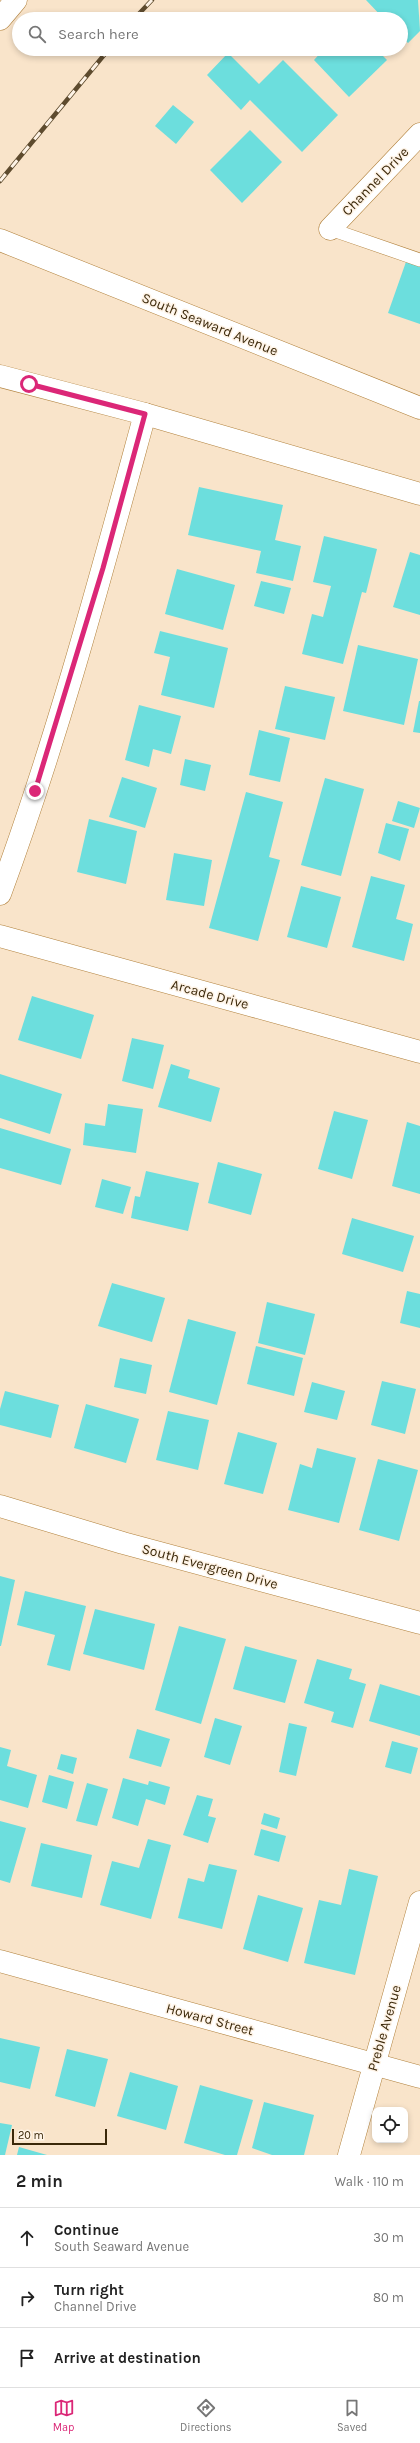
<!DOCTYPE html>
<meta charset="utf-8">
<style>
:root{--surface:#fff;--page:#f2f2f2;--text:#222;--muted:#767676;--line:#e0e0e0;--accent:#db2777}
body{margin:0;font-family:Karla,sans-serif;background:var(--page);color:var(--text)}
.controls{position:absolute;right:12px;bottom:12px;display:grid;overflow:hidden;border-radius:8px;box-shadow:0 2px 6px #0003}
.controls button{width:36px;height:36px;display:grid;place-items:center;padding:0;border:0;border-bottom:1px solid var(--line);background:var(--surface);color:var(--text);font:20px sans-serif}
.scale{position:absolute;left:12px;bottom:10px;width:95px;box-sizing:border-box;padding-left:4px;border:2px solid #3b280a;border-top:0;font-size:11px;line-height:14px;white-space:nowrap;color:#3b280a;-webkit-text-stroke:3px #fef3e6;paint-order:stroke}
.stop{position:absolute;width:12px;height:12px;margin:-9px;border:3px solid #db2777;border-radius:50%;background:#fff}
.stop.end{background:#db2777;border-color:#fff;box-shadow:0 1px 4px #0008}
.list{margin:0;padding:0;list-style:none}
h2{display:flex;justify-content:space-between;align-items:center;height:52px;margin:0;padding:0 16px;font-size:17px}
h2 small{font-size:13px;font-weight:400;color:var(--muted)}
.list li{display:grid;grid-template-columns:26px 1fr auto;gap:12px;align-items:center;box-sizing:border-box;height:60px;padding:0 16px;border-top:1px solid var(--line)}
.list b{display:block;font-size:15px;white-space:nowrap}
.list p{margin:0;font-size:13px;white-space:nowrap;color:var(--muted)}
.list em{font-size:13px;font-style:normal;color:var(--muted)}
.icon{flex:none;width:22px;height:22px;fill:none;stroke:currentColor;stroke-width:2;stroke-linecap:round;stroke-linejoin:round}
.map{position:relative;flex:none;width:420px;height:2155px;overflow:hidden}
.search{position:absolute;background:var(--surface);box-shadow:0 2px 6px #0003;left:12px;right:12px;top:12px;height:44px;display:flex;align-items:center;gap:10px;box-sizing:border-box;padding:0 14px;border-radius:22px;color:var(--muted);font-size:15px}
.sheet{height:232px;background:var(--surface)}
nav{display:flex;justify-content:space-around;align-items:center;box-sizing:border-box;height:56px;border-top:1px solid var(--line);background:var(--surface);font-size:11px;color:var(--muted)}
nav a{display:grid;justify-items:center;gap:2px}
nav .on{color:var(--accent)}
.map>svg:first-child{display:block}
.building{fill:#6cdedd}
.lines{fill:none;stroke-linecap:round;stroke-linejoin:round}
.lane-casing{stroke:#b1813c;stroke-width:14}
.street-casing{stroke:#b1813c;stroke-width:23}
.secondary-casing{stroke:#b1813c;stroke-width:23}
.lane{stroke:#fff;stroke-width:13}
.street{stroke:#fff;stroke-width:22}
.secondary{stroke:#fff;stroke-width:22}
.rail-casing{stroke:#5e4b2e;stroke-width:4.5}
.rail{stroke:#fef3e6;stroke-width:3;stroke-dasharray:9;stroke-linecap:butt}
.route{stroke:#db2777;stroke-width:5}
.labels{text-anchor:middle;stroke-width:3;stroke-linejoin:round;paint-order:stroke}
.street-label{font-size:14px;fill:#3b280a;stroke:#fef3e6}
</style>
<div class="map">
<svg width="420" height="2155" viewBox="0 0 420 2155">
<rect width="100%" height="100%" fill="#f9e4ca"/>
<!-- building -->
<g class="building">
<path d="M366,0H418L420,31L408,43L401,36V19H384Z"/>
<path d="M324,49H376L387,60L349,97L314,60Z"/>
<path d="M228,53L259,84L283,60L338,115L302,152L250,100L241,110L207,75Z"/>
<path d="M173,105L194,122L176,144L155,126Z"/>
<path d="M250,130L282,162L242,203L210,170Z"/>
<path d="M407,259L420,264V324L388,313Z"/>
<path d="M199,487L283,505L275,540L301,546L293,581L256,573L261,551L188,535Z"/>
<path d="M324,536L377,549L366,593L362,592L343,664L302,654L312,614L323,617L331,586L313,582Z"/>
<path d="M410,552L420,555V615L393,607Z"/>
<path d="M177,569L235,585L223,630L165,614Z"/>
<path d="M261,581L291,588L284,614L254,606Z"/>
<path d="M160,631L228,648L214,708L161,695L170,657L154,653Z"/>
<path d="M358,645L418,659L404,725L343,711Z"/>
<path d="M285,686L335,697L325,740L275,729Z"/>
<path d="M419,701H420V733L413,732Z"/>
<path d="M139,705L181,716L171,754L153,749L149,767L125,760Z"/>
<path d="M259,730L290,738L280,782L249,775Z"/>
<path d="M185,759L211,765L205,791L180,785Z"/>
<path d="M122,777L157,788L145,828L109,817Z"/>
<path d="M325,778L364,789L341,876L301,865Z"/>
<path d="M246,792L283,802L269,857L280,860L258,941L209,928Z"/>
<path d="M398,801L420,808L414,828L392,821Z"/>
<path d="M89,819L137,831L126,884L77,872Z"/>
<path d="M386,823L409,829L400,861L378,853Z"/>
<path d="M174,853L212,860L204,906L166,900Z"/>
<path d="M371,876L405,885L396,919L413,924L404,961L352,947Z"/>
<path d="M301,886L341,897L327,948L287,937Z"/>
<path d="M32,996L94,1015L81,1059L18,1040Z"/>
<path d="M132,1038L164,1045L153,1089L122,1081Z"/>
<path d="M171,1064L190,1070L188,1078L220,1088L211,1122L158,1107Z"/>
<path d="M0,1074L62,1094L50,1134L0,1118Z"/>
<path d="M108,1104L143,1109L136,1153L83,1145L85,1123L105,1126Z"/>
<path d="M334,1111L368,1120L352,1179L318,1169Z"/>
<path d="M407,1122L420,1126V1194L392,1186Z"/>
<path d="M0,1128L71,1149L61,1185L0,1168Z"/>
<path d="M218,1162L262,1174L251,1215L208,1203Z"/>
<path d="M146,1171L199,1183L188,1231L131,1218L135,1196L140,1197Z"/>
<path d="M102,1179L131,1187L123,1214L95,1207Z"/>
<path d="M352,1218L414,1236L403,1272L342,1254Z"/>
<path d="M112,1283L165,1298L152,1342L98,1326Z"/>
<path d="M407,1291L420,1294V1328L400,1323Z"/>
<path d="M267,1302L315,1314L305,1355L258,1343Z"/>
<path d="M188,1319L236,1332L217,1405L169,1392Z"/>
<path d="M256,1346L303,1358L294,1396L247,1384Z"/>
<path d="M120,1358L152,1365L146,1394L114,1387Z"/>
<path d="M382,1381L416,1389L405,1434L371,1425Z"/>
<path d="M312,1382L345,1391L337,1420L304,1412Z"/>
<path d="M5,1391L59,1405L51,1438L0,1425V1409Z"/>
<path d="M86,1404L139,1419L126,1463L74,1448Z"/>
<path d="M168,1411L209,1420L198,1470L156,1460Z"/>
<path d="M238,1432L277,1443L263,1494L224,1484Z"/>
<path d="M317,1448L356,1458L339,1523L288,1510L300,1464L312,1468Z"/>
<path d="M378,1459L418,1470L399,1541L359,1530Z"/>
<path d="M0,1576L15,1580L1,1646H0Z"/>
<path d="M25,1591L86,1606L70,1671L47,1665L55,1635L17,1625Z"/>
<path d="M95,1609L155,1624L144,1670L83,1654Z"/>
<path d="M179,1626L226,1639L201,1724L155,1710Z"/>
<path d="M245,1646L297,1660L285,1703L233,1689Z"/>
<path d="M317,1659L352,1669L349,1679L366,1684L353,1728L331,1722L334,1712L304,1703Z"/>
<path d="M380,1684L420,1696V1736L369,1721Z"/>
<path d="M215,1718L242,1726L230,1765L204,1757Z"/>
<path d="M289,1723L307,1727L296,1776L279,1772Z"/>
<path d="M137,1729L170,1739L161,1767L129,1758Z"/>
<path d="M392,1741L418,1748L411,1774L385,1767Z"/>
<path d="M0,1747L11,1750L7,1766L37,1775L28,1808L0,1800Z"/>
<path d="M61,1754L77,1758L73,1774L57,1769Z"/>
<path d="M49,1775L74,1782L67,1809L42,1802Z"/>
<path d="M123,1778L148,1785L149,1781L170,1787L165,1805L146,1799L138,1826L112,1818Z"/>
<path d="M87,1783L108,1789L97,1826L76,1821Z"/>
<path d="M197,1795L213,1799L208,1816L216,1818L208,1843L183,1835Z"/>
<path d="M264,1813L280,1818L277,1829L261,1824Z"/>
<path d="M0,1821L26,1828L10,1883L0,1880Z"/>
<path d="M261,1829L286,1836L279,1862L254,1855Z"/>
<path d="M148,1839L171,1845L151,1919L100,1905L112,1861L139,1868Z"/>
<path d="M41,1843L92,1855L82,1898L31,1886Z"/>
<path d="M209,1864L237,1870L222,1929L178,1918L188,1878L204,1882Z"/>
<path d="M349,1869L378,1876L355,1975L304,1963L319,1900L341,1905Z"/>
<path d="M258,1895L303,1908L288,1962L243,1949Z"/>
<path d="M0,2038L40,2047L30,2089L0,2082Z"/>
<path d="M67,2049L108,2059L95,2107L55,2096Z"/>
<path d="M130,2072L178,2086L166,2130L117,2116Z"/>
<path d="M200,2085L253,2100L237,2155H225L184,2143Z"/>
<path d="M264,2102L314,2115L304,2155H272L252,2148Z"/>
<path d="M0,2123L12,2125L5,2155H0Z"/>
<path d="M19,2147L47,2155H17Z"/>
</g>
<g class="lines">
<!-- lane casing -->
<g class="lane-casing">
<path id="lane" d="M330,229L420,260"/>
</g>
<!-- street casing -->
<g class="street-casing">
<g id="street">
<path d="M0,19L16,0"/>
<path d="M330,229L420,134"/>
<path d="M0,376L145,414L420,494"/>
<path d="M0,894C58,737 101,575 145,414"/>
<path d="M0,936L420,1052"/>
<path d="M0,1506L123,1543L420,1623"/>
<path d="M0,1961L420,2077"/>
<path d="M349,2155L420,1902"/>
</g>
</g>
<!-- secondary casing -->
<g class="secondary-casing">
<path id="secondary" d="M0,240L420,408"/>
</g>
<!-- lane -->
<use href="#lane" class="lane"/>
<!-- street -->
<use href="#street" class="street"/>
<!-- secondary -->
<use href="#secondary" class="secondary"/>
<!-- rail casing -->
<g class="rail-casing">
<g id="rail">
<path d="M134,19L152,0"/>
<path d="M0,181L109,49"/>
</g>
</g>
<!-- rail -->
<use href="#rail" class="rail"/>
</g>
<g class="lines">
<!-- route -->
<path class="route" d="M29,384L145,414L103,568L35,791"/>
</g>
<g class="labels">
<!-- street labels -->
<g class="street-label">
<text transform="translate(375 181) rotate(-46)" y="5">Channel Drive</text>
<text transform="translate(210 324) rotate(22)" y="5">South Seaward Avenue</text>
<text transform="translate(210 994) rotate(15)" y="5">Arcade Drive</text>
<text transform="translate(210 1566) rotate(15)" y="5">South Evergreen Drive</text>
<text transform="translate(210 2019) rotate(15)" y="5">Howard Street</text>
<text transform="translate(384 2028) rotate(-74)" y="5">Preble Avenue</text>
</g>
</g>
</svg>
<div class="controls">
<button><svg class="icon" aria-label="locate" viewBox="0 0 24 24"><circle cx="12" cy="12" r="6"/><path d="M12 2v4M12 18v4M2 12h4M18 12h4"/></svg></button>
</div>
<div class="scale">20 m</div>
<div class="stop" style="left:29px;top:384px"></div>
<div class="stop end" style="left:35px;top:791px"></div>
<div class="search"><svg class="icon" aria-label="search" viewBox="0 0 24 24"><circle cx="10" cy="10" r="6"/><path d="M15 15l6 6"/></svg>Search here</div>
</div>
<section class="sheet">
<h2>2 min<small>Walk · 110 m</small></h2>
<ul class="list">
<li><svg class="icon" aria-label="ahead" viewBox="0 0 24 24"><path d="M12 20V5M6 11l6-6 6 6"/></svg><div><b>Continue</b><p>South Seaward Avenue</p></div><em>30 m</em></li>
<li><svg class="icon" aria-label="right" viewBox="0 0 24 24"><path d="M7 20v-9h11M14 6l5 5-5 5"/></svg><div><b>Turn right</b><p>Channel Drive</p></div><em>80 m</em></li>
<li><svg class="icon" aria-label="arrive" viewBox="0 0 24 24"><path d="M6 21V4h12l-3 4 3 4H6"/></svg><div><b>Arrive at destination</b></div></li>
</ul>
</section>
<nav>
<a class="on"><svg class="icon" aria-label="map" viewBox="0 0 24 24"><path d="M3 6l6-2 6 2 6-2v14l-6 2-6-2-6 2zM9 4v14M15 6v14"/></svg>Map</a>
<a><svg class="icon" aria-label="directions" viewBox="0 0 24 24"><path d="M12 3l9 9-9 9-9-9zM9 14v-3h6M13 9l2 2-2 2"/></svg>Directions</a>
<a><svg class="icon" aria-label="saved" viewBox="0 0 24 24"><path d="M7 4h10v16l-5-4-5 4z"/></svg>Saved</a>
</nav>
